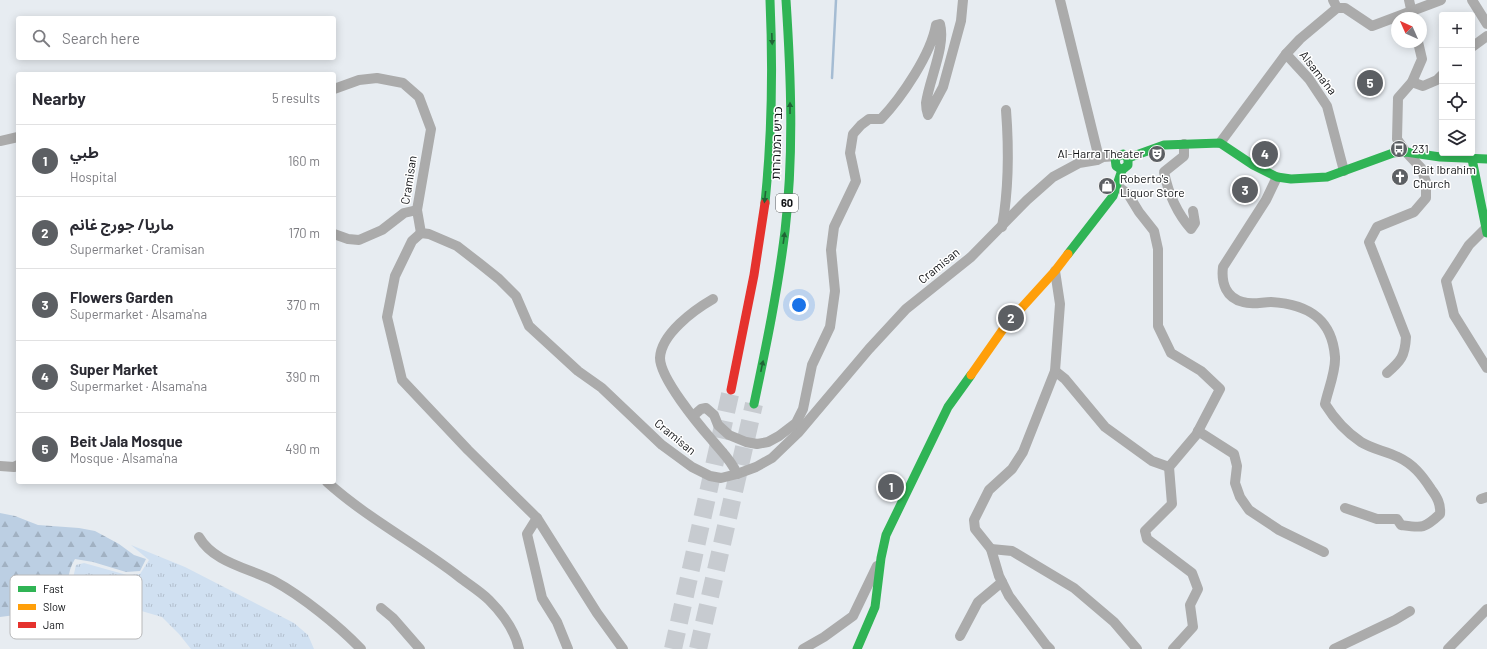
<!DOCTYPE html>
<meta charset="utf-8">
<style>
:root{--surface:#fff;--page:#f2f2f3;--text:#2b2b33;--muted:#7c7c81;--line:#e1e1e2;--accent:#5c5f63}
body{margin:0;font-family:Barlow,"Noto Sans Arabic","Noto Sans Hebrew",sans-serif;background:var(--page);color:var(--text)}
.controls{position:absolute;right:12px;top:12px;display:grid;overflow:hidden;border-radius:4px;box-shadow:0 2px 10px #0003}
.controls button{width:36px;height:36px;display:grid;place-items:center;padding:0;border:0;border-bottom:1px solid var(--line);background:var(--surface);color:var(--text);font:20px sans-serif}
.compass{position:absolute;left:1391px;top:12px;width:36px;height:36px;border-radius:50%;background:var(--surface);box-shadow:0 2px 10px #0003;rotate:315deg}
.you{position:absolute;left:799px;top:305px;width:14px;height:14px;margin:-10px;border:3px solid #fff;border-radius:50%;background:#1a73e8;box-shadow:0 0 0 6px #1a73e833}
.badge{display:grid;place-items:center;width:26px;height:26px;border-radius:50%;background:var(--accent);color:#fff;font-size:13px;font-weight:700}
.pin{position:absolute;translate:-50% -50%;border:2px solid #fff;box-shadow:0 1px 4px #0006}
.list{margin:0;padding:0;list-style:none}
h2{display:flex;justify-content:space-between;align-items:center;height:52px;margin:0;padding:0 16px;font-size:17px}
h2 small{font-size:13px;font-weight:400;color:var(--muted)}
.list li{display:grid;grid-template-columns:26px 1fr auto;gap:12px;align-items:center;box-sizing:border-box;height:72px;padding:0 16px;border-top:1px solid var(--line)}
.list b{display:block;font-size:15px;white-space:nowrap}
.list p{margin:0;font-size:13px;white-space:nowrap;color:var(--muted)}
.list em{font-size:13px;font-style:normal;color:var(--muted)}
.icon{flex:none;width:22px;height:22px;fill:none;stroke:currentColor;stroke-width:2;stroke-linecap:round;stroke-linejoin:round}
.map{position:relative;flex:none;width:1487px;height:649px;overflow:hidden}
.search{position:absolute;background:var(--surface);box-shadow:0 2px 10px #0003;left:16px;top:16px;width:320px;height:44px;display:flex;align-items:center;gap:10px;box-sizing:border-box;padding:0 14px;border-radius:4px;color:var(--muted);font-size:15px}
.panel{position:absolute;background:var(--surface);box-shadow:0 2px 10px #0003;left:16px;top:72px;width:320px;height:412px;border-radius:4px}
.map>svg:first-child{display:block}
.grass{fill:url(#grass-tufts)}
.forest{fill:url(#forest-firs)}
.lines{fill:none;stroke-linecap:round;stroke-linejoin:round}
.stream{stroke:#a5bcd3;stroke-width:2.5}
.highway-tunnel{stroke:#c7cbd0;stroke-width:18;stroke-dasharray:18 9;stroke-linecap:butt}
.street{stroke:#ababab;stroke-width:10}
.fast{stroke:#30b455;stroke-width:9}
.slow{stroke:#ff9f0a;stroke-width:9}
.jam{stroke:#e5322d;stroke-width:9}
.oneway{fill:#206436}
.labels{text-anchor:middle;stroke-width:3;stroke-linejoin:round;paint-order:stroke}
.shield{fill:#fff;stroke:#585a5c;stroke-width:1}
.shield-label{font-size:11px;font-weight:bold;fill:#111316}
.street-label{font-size:12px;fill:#111316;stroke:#fff}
.poi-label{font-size:12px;fill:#111316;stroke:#fff;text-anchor:start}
.key{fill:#fff;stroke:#b8b8b9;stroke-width:1}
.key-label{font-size:11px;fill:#111316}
</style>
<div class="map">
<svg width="1487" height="649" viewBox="0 0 1487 649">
<defs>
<pattern id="grass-tufts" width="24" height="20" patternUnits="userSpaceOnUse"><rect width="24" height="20" fill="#d0e0f1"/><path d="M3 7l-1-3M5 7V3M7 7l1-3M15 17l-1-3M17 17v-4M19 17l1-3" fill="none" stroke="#b2bfce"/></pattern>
<pattern id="forest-firs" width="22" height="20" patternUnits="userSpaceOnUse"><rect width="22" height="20" fill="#bccfe3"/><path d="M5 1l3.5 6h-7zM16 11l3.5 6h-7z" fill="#a1b1c2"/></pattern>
</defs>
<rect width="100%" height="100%" fill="#e7ecf1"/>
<!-- grass -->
<path class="grass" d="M131,545L185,567L294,623L308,635L314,649H191L179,634L162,617L138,610L73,602V578L76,565L84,563L127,575L140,574L149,560Z"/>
<!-- forest -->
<path class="forest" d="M0,513L15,516L38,525L79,528L95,531L119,544L134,555L146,559L140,571L126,572L93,562L75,559C66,573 68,589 67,605L46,611L0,617Z"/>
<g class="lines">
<!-- stream -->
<path class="stream" d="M832,78L836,0"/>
<!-- highway-tunnel -->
<g class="highway-tunnel">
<path d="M673,649L731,390"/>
<path d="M698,649L754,404"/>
</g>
<!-- street -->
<g class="street">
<path d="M1060,0L1097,150V160"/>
<path d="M1409,0L1413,18"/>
<path d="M1472,0L1487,24"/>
<path d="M1337,8H1345L1372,26L1441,0"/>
<path d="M1472,47L1487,36"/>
<path d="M1286,54L1300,39L1337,8L1333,0"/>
<path d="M1412,82L1423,86L1437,80L1442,75"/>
<path d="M334,89L359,80L377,78L403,83L419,97L431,129L417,210L421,233L429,234L457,246L479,263L499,279L516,296L529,326L578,371L602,388L662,445L692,467L710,476L721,478L737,474L756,467L772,458L798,433L869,349L906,309L971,257L1027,200L1053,177L1079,163L1097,160L1103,157L1117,156"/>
<path d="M0,141L18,137"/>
<path d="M1220,143L1286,54L1309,79L1327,106L1344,171"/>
<path d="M1184,144V156L1164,172C1168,192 1177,213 1191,229L1195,223L1193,211"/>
<path d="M1277,177L1266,200L1223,267C1221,283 1226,298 1243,302C1252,305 1262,302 1271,302C1307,304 1332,318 1335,357C1336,371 1328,390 1325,404C1335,420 1346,432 1361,442C1372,449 1386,451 1398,457C1413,464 1422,475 1431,489C1437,497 1441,504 1440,514C1424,529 1422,528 1401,525L1397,519H1377L1345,508"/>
<path d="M1116,185L1128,194L1139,212L1154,231L1158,249V326L1171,353L1201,371L1220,389L1196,435L1169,467L1172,504L1145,531L1147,539L1192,573L1198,589L1190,605L1193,627L1173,649"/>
<path d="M1002,227C1009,188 1009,149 1006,110"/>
<path d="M1486,228L1469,245L1446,281L1454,315L1487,368"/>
<path d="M421,233L412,241L395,276L387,317L402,380L468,450L537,518L597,613L623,649"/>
<path d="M334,234L348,239L359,240L382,230L404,213L417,210"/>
<path d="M713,299C694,310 661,334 660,358C660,378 698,424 712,440C721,451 732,461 737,474"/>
<path d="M1055,371L1065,379L1105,427L1152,461L1169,467"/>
<path d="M1387,373C1401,361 1405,356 1406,337L1369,242L1377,227L1414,212L1426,198V182L1421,168L1406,152L1397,139L1398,98L1412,82L1422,59L1418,42"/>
<path d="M693,416L701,409L706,408L714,415L718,425L729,435L746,442L757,444L768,442L779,436L796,423L803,409L812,365L830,327L835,291L831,250L834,227L856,181L850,153L853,134L861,125L869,119H881C902,97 931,54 936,25L940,24C946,46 929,80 926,103C926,107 927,112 928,115L943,87L961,21L963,0"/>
<path d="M1198,431L1234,454L1237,466L1235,483L1240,497L1249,510L1279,530L1324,552"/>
<path d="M0,466L14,467L18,465"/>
<path d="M327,482C367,518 415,543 458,576C468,584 480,591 489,600C502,613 515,631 519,649"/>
<path d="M1481,499L1487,497"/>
<path d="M537,518L527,534L542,598L557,622L568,649"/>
<path d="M199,537C214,563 249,568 274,581C302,596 339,626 361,649"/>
<path d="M991,549L1012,551L1074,588L1114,622L1137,649"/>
<path d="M381,608L393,618L420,649"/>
<path d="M960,636L978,602L1002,582"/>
<path d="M803,649L824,637L853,616L877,566"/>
<path d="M1050,649L1046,645L1009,596L999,576L991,549L975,529L974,520L989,490L1012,469L1023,452L1055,371L1060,304L1055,271"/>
<path d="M1334,649L1395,620L1410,611"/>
<path d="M1448,649L1487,609"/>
</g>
<!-- fast -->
<g class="fast">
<path d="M1128,158L1164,145L1220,143L1253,165L1277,177L1291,179L1327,177L1393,153L1406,152L1440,157L1487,159"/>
<path d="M1472,159L1487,233"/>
<path d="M1122,170L1116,166L1115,158L1123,154L1128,158"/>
<path d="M765,203C772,135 773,68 770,0"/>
<path d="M1068,254L1113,196L1122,170L1128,165V158"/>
<path d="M754,404C766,347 778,289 785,231C794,154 791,77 786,0"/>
<path d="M857,649L875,607L881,558L886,535L948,407L971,375"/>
</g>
<!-- slow -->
<path class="slow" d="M971,375L1006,325L1055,271L1068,254"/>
<!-- jam -->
<path class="jam" d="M731,390L754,275L765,203"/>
</g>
<!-- one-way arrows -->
<defs><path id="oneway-solid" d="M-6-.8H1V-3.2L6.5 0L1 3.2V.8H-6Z"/></defs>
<g class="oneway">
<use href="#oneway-solid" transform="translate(772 39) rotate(88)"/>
<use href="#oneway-solid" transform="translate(790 108) rotate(-90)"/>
<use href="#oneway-solid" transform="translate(765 197) rotate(96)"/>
<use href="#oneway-solid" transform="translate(784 238) rotate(-82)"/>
<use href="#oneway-solid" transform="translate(762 366) rotate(-78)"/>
</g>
<!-- icons -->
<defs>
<g id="bus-disc" transform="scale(0.9)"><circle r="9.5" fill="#5c5f63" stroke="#fff"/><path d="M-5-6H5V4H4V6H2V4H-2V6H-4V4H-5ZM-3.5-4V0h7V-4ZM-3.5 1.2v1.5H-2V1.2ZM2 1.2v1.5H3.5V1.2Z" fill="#fff"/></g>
<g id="theatre-disc" transform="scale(0.9)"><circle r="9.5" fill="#5c5f63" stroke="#fff"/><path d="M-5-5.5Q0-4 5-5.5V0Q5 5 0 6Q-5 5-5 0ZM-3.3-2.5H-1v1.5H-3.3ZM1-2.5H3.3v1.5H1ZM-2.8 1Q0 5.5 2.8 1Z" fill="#fff"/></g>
<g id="church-disc" transform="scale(0.9)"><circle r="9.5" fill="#5c5f63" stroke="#fff"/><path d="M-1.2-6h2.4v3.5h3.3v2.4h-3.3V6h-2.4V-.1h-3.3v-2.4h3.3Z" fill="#fff"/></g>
<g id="shop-disc" transform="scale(0.9)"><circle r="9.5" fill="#5c5f63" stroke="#fff"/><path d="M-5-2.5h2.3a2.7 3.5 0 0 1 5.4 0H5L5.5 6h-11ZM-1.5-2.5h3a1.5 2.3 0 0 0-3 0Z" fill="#fff"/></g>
</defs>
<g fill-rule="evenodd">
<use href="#bus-disc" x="1399" y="149"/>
<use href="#theatre-disc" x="1157" y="154"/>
<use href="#church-disc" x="1400" y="177"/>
<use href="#shop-disc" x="1107" y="186"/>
</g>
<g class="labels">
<!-- shield labels -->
<rect class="shield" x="776" y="194" width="22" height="18" rx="3"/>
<g class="shield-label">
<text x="787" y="207">60</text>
</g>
<!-- street labels -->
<g class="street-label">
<text transform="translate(1318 73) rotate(52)" y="4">Alsama'na</text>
<text transform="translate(777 143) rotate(-88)" y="4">כביש המנהרות</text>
<text transform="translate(409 180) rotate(-81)" y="4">Cramisan</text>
<text transform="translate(939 266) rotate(-39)" y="4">Cramisan</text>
<text transform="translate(675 437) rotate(39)" y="4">Cramisan</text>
</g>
<!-- poi labels -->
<g class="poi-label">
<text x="1412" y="153">231</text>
<text x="1144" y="158" text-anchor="end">Al-Harra Theater</text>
<text x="1413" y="174">Bait Ibrahim<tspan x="1413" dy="14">Church</tspan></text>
<text x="1120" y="183">Roberto's<tspan x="1120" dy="14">Liquor Store</tspan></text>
</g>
</g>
<!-- legend -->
<rect x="10" y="575" width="132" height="64" rx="6" class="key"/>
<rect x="18" y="586" width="18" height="6" fill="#30b455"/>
<rect x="18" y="604" width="18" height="6" fill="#ff9f0a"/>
<rect x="18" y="622" width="18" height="6" fill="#e5322d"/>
<g class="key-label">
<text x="43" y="593">Fast</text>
<text x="43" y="611">Slow</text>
<text x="43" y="629">Jam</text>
</g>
</svg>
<div class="controls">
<button>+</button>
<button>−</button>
<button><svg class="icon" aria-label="locate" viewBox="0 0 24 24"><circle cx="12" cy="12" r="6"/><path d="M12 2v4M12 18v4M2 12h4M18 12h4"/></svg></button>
<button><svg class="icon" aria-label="layers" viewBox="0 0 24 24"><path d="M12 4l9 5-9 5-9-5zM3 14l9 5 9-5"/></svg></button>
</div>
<svg class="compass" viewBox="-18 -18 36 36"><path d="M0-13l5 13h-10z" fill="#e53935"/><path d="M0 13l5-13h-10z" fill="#7c7c81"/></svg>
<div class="you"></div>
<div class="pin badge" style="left:891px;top:487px">1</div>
<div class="pin badge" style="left:1011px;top:318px">2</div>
<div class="pin badge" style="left:1245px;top:190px">3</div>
<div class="pin badge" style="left:1265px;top:154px">4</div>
<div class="pin badge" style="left:1370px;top:83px">5</div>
<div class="search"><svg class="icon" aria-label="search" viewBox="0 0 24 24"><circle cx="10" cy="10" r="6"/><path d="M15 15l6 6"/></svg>Search here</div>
<section class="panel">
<h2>Nearby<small>5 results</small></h2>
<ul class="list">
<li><span class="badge">1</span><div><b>طبي</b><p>Hospital</p></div><em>160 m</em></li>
<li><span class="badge">2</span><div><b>ماريا/ جورج غانم</b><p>Supermarket · Cramisan</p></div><em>170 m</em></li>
<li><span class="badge">3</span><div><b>Flowers Garden</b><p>Supermarket · Alsama'na</p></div><em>370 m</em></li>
<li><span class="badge">4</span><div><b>Super Market</b><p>Supermarket · Alsama'na</p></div><em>390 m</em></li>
<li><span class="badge">5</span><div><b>Beit Jala Mosque</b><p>Mosque · Alsama'na</p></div><em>490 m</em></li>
</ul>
</section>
</div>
